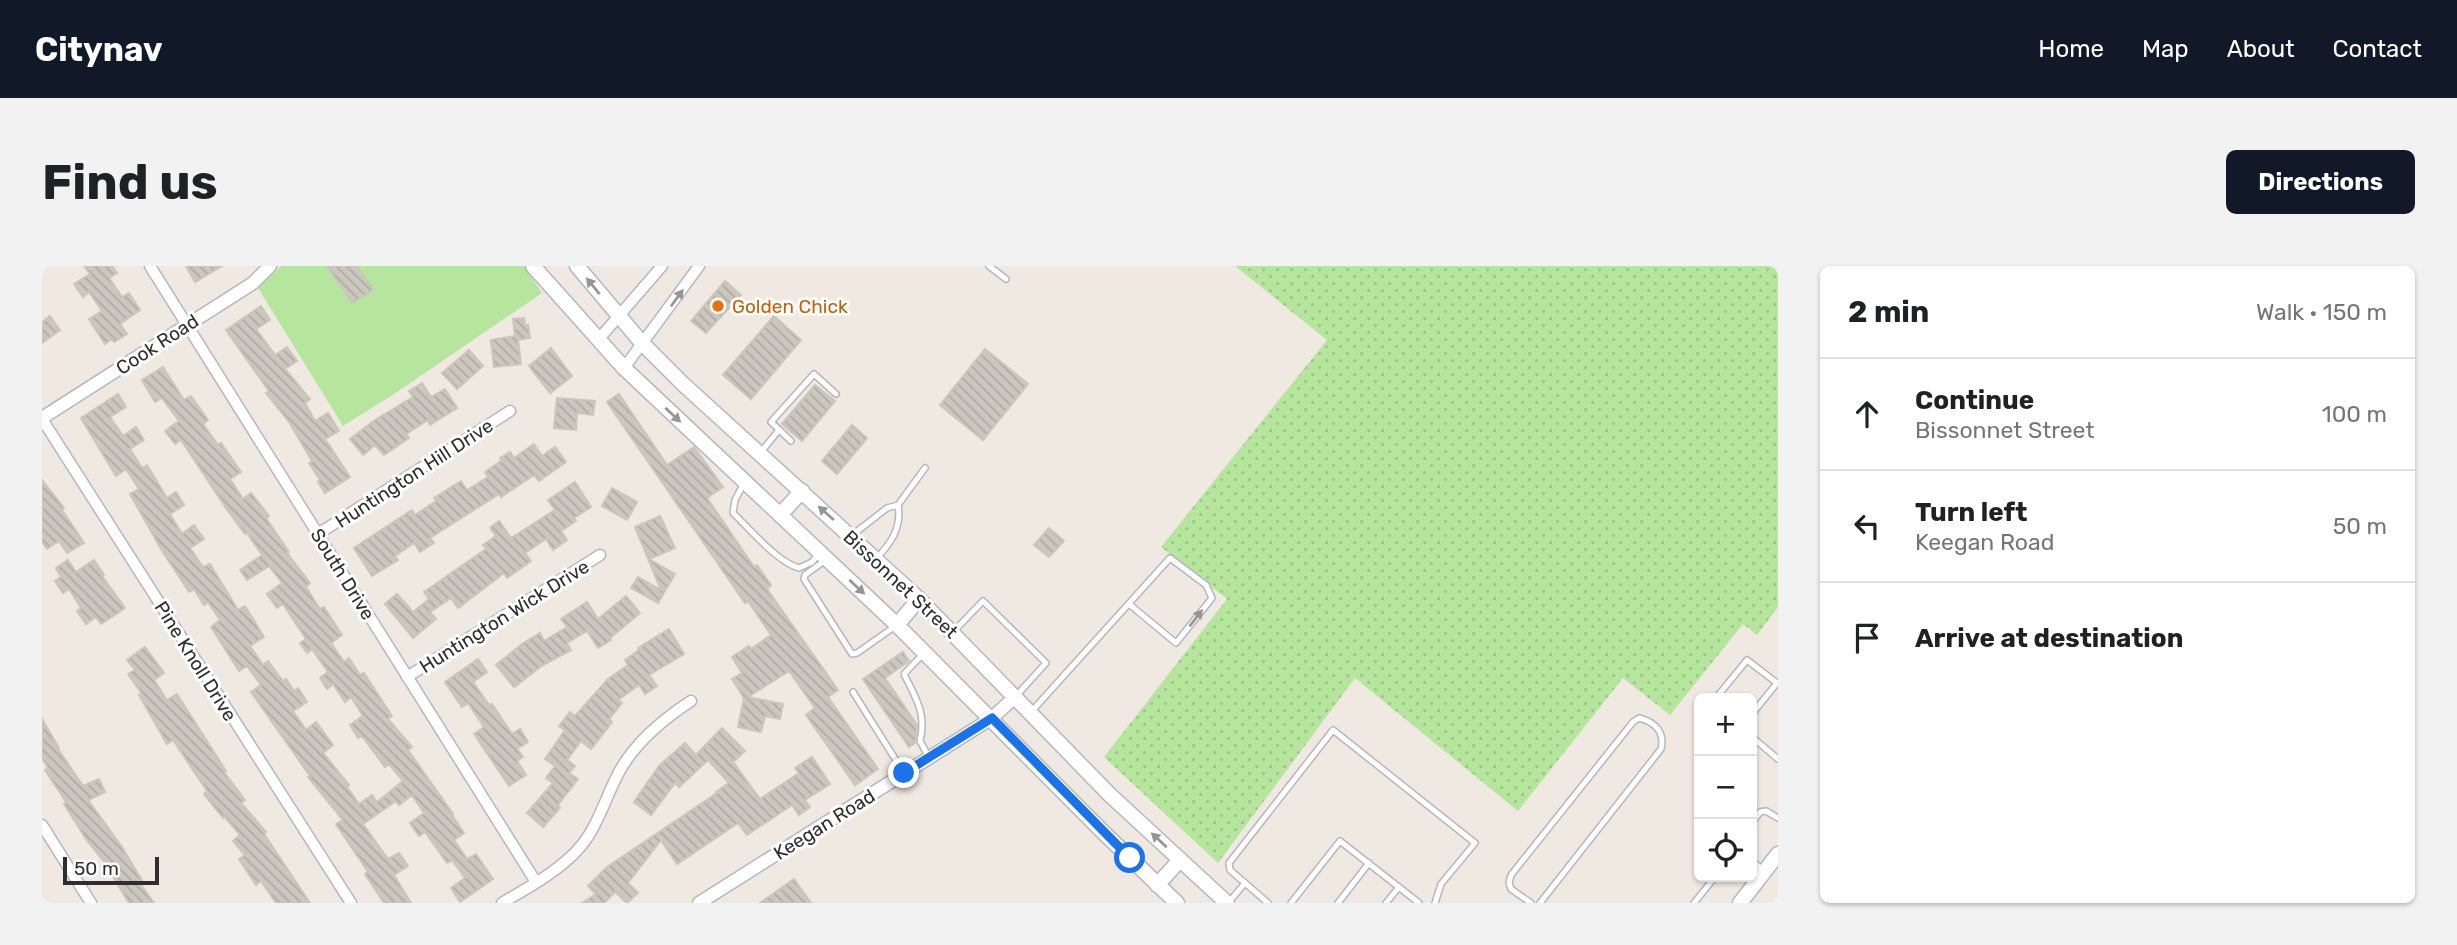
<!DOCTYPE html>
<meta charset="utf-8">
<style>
:root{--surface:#fff;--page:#f2f2f2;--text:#202124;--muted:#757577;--line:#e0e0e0;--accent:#111827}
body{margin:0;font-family:Rubik,sans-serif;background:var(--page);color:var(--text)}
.controls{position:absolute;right:21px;bottom:21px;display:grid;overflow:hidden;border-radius:10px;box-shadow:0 2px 5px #0004}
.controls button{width:63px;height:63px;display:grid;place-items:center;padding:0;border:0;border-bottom:2px solid var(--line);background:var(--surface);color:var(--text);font:35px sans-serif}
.scale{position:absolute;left:21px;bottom:18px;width:96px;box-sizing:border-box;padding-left:7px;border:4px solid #2e2e2e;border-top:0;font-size:19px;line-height:24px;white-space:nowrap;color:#2e2e2e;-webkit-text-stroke:5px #fff;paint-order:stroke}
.stop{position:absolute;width:21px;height:21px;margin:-16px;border:5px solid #1a73e8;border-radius:50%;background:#fff}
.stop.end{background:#1a73e8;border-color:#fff;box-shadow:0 2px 7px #0008}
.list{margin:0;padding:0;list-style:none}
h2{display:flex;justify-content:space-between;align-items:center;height:91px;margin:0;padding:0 28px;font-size:30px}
h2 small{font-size:23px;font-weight:400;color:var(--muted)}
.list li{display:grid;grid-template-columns:46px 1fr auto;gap:21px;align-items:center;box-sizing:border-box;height:112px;padding:0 28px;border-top:2px solid var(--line)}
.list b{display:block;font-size:26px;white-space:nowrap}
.list p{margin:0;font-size:23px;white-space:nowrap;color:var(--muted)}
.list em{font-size:23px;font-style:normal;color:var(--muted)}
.icon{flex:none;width:38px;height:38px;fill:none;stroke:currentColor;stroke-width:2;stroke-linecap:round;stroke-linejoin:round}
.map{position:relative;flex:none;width:1736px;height:637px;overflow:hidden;border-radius:10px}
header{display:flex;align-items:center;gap:42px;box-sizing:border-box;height:98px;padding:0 35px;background:var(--accent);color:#fff}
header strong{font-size:33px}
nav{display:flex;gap:38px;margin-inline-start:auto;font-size:24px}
.intro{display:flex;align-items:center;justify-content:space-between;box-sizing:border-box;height:168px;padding:0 42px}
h1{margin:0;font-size:49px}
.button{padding:18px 32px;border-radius:10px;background:var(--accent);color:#fff;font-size:24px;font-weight:700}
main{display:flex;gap:42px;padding:0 42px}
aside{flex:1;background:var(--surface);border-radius:10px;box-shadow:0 2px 5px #0004}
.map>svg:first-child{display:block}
.grass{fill:url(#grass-dots)}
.park{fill:#b6e59e}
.building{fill:url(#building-back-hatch);stroke:#cbc5ba;stroke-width:2}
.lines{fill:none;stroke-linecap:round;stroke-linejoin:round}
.service-casing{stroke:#b4b7c1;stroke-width:8}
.minor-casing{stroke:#b4b7c1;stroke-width:13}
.tertiary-casing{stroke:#b4b7c1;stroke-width:15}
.secondary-casing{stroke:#b4b7c1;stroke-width:17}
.service{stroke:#fff;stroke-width:5}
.minor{stroke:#fff;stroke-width:10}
.tertiary{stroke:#fff;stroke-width:12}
.secondary{stroke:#fff;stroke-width:14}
.oneway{fill:#969696}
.route{stroke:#1a73e8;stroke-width:9}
.food-dot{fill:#e8710a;stroke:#fff;stroke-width:2.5}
.labels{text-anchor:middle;stroke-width:6;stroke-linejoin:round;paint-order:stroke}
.food-label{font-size:19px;fill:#c56008;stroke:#fff;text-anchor:start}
.street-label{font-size:19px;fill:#2e2e2e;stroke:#fff}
</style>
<header>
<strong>Citynav</strong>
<nav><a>Home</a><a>Map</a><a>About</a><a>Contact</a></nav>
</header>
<div class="intro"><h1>Find us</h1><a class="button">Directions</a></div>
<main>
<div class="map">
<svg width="1736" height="637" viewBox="0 0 1736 637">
<defs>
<pattern id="grass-dots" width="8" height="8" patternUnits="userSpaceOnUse" patternTransform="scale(1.75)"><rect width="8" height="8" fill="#b6e59e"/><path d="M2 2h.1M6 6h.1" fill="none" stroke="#9dc588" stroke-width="1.8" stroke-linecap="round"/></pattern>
<pattern id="building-back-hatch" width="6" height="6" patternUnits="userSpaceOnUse" patternTransform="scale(1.75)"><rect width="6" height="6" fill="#cbc7bf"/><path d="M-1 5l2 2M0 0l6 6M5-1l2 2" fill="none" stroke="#afaba4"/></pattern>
</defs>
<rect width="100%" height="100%" fill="#efe9e1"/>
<!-- grass -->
<path class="grass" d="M1193,0H1736V341L1715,369L1701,358L1628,449L1581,412L1476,545L1313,412L1176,597L1062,491L1185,333L1119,281L1285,74Z"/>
<!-- park -->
<path class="park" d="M239,0H482L500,27L355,126L301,160L216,22Z"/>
<!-- building -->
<g class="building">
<path d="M42,0H70L75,7L67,12L80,31L87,27L98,44L78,58L85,68L72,76L70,73L63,78L47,53L60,45L47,26L41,31L32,18L48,8Z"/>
<path d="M144,0H180L153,16Z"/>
<path d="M285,0H315L331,24L310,37Z"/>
<path d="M683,15L699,29L664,67L649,55Z"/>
<path d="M219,40L228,54L214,63L233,89L245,81L255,95L243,103L268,133L263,137L273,155L286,147L297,165L283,173L308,211L283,227L276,216L278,214L267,197L270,195L247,156L224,127L227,125L184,64Z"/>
<path d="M8,50L18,64L0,77V56Z"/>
<path d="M732,50L759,74L709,133L681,109Z"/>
<path d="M482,52L483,59H486L488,72L476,74L479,98L452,101L449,74L473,70L471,53Z"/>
<path d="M509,82L530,110L508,127L487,100Z"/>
<path d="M943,83L986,118L941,174L898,139Z"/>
<path d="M427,84L441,100L415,123L400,107Z"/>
<path d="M121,101L142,134L149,130L166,154L161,158L176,179L179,177L199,206L188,213L201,233L209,227L227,250L224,252L247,286L245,287L268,317L264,321L278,343L282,341L300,369L289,377L302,396L307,392L318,409L322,407L350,450L346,453L370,481L366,484L411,548L410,549L422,567L412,574L425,593L434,588L451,613L418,636L409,622L423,612L410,594L405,597L383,566L377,570L368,557L382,547L370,529L357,539L354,535L321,558L346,593L357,587L366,600L352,609L369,637H342L323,608L326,606L294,558L301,554L266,511L268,510L209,426L219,419L205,400L197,405L169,361L178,354L166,336L162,339L152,323L147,326L119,283L88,228L97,223L84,203L74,210L39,152L76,128L84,141L68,151L81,170L94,161L102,174L88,183L100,202L105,199L125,232L134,226L142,239L128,248L140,268L152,259L162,273L148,282L161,301L168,298L196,344L203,340L222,371L208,380L221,399L226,395L241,415L244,413L252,425L256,422L265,436L251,445L264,464L274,456L291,479L281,487L307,519L305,521L317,538L330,529L335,536L361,515L347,498L343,501L320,470L316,472L308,459L321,450L309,431L303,436L291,418L285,423L278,412L286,406L270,383L265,387L258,377L264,373L241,338L235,342L225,328L240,317L227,300L205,314L198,304L220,289L205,267L203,268L184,242L139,174L133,178L123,165L137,155L120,132L113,136L100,114Z"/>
<path d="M380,117L389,131L403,123L415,142L388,159L386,154L364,168L367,172L342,189L333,179L321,189L308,173L333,154L371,131L367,125Z"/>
<path d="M773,119L793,135L760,175L740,158Z"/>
<path d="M577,128L625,199L652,181L681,221L665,232L712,301L715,299L729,319L725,323L796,424L786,431L836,503L813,519L764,449L773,442L747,405L706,431L741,438L738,453L723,450L719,466L696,461L702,432L690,413L700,407L690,391L707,380L709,383L729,369L706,335L703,337L565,136Z"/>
<path d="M515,132L553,135L551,149L535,147L534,164L512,162Z"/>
<path d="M810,159L825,172L795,208L780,195Z"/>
<path d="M492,178L500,190L513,181L524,196L497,215L492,209L459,231L457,228L388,272L392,277L378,286L372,277L353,290L356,294L330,310L312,282L370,244L373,249L394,235L392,232L419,215L425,224L446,211L443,206L459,195L458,192L468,186L472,192Z"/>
<path d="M0,214L22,242L20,244L42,277L25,287L17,275L5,283L0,276Z"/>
<path d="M533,216L549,241L532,252L534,255L519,265L525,274L511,284L504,273L483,287L489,295L465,312L462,307L416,342L409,332L388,346L394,353L371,372L343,338L355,328L371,346L387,333L382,326L444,283L441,279L454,270L448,262L457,255L469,272L513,244L506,234Z"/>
<path d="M570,222L595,236L585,254L560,240Z"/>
<path d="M618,250L633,282L607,293L633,308L616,337L589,322L596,311L619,324L593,261Z"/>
<path d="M1007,262L1022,275L1007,291L992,279Z"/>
<path d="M26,294L34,306L52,294L62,309L60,310L83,342L59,358L54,351L44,358L35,345L39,342L27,323L21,327L13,315L19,311L14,302Z"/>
<path d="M584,330L598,347L568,372L569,374L556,382L545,365L525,377L529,384L501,399L472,421L454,399L480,378L498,367L502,375L525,361L519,353L545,336L556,353Z"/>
<path d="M627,363L642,388L607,409L615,420L603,428L597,419L576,434L580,437L567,453L570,456L549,483L539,475L525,494L533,500L527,507L536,513L516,539L518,542L501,561L485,547L511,517L504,512L513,500L503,493L523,464L517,460L528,446L533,450L566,413L586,399L583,394L597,384L596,382Z"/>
<path d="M103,381L122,407L112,414L125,434L135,428L184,505L182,506L203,534L199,537L224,566L222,568L268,637H234L219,615L214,619L197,593L203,589L191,575L198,569L182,550L181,552L162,528L165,525L131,474L125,478L97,429L100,428L86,408L93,404L85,394Z"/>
<path d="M861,386L867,395L843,412L875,459L873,477L867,481L821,413Z"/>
<path d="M436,393L445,406L431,416L447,439L450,438L470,468L478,463L486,476L475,483L481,491L475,495L484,509L467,520L432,468L442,461L426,437L420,441L403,416Z"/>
<path d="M0,453L17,482L16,483L41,520L57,513L63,526L46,534L80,581L102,618L99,619L112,637H87L62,596L44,573L22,538L24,536L3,504L6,502L0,492Z"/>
<path d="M680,462L703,485L691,496L718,533L757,507L753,502L770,491L788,518L763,534L768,541L757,549L750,539L705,569L696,557L635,598L619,574L586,617L596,627L585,637L573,626L562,637H540L554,628L546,620L565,601L675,527L674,526L687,517L666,494L637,521L633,517L609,549L592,536L617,500L643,477L654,489Z"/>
<path d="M752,613L769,637H718L742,620Z"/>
</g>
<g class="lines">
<!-- service casing -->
<g class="service-casing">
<g id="service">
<path d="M947,0L964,13"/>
<path d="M749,175L729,156L772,108L794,128"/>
<path d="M719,186L737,164"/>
<path d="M701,219L693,234L691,247C709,264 735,296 757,302L770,296L776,289"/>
<path d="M856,239L883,202"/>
<path d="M809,270L845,242L856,239C860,262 849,277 834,293"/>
<path d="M782,295L763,309L762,313L810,388L815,387L855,359"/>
<path d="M912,365L941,335L1004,397L974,430"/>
<path d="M881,388L862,408C873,431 885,447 878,475L886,490"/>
<path d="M811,426L862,507"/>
<path d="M1674,432L1705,394L1735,417L1710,448"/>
<path d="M989,446L1128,292L1164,319L1170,332L1134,377L1087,338"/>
<path d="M1710,471L1736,493"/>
<path d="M1710,557L1718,546L1724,545L1736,552"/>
<path d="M1710,595L1722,605"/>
<path d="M1187,636L1203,617"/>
<path d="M1226,637L1188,604L1187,597L1291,464L1433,577L1399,618L1393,637"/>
<path d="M1249,637L1298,575L1377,637"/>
<path d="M1296,637L1327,597"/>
<path d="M1344,637L1357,621"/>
<path d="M1489,637L1469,623L1467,617L1469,609L1591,456L1597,452C1613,456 1623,466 1619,483L1498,637"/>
<path d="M1652,637L1673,611"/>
</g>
</g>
<!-- minor casing -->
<g class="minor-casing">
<g id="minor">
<path d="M108,0L494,616"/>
<path d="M556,74L620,0"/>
<path d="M582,102L657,0"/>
<path d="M0,153L309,637"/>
<path d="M276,268L468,145"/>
<path d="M365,411L558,289"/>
<path d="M0,559L49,637"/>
<path d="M460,637C487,621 519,604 539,580C555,561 563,534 574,512C589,480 620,454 649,435"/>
</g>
</g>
<!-- tertiary casing -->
<g class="tertiary-casing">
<g id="tertiary">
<path d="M0,152L211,17L228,0"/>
<path d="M657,637L950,452L974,430"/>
</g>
</g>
<!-- secondary casing -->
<g class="secondary-casing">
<g id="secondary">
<path d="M491,0L582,102L855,359L1063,568L1135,637"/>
<path d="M535,0L600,77L641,118L877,333L1068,529L1185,637"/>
<path d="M738,249L760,225"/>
<path d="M855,359L877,333"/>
<path d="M1115,619L1138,594"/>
<path d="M1698,637L1736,588"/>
</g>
</g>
<!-- service -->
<use href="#service" class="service"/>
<!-- minor -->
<use href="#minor" class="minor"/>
<!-- tertiary -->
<use href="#tertiary" class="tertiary"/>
<!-- secondary -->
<use href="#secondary" class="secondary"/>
</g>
<!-- one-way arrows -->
<defs><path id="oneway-solid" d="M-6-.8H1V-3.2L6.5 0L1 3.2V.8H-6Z" transform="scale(1.75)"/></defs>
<g class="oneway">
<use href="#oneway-solid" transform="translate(551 20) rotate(-129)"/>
<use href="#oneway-solid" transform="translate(635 32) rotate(-54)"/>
<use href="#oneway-solid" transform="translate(631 149) rotate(43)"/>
<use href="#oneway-solid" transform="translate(784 247) rotate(-138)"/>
<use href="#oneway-solid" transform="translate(815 321) rotate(43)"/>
<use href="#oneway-solid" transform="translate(1154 352) rotate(-52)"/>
<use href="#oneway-solid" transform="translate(1117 574) rotate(-137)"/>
</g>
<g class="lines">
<!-- route -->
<path class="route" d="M862,507L950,452L1088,592"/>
</g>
<!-- markers -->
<circle class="food-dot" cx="676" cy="40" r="7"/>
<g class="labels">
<!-- food labels -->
<g class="food-label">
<text x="690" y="47">Golden Chick</text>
</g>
<!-- street labels -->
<g class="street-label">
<text transform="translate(115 78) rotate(-33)" y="7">Cook Road</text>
<text transform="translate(372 207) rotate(-33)" y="7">Huntington Hill Drive</text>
<text transform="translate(301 308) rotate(58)" y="7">South Drive</text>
<text transform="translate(859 318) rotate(43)" y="7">Bissonnet Street</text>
<text transform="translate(462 350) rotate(-32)" y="7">Huntington Wick Drive</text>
<text transform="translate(154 395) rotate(58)" y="7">Pine Knoll Drive</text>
<text transform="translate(782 558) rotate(-32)" y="7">Keegan Road</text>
</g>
</g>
</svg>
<div class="controls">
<button>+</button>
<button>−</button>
<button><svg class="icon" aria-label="locate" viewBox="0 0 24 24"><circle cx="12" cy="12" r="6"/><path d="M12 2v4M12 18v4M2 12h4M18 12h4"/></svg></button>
</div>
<div class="scale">50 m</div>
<div class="stop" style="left:1088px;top:592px"></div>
<div class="stop end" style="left:862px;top:507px"></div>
</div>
<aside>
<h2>2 min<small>Walk · 150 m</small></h2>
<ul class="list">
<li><svg class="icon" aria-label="ahead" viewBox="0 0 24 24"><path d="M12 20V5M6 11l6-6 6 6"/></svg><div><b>Continue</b><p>Bissonnet Street</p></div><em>100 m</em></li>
<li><svg class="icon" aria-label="left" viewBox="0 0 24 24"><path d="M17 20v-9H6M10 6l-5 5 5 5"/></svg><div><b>Turn left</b><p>Keegan Road</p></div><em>50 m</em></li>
<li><svg class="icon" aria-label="arrive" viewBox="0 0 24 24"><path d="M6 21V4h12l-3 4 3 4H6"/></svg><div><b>Arrive at destination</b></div></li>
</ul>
</aside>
</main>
